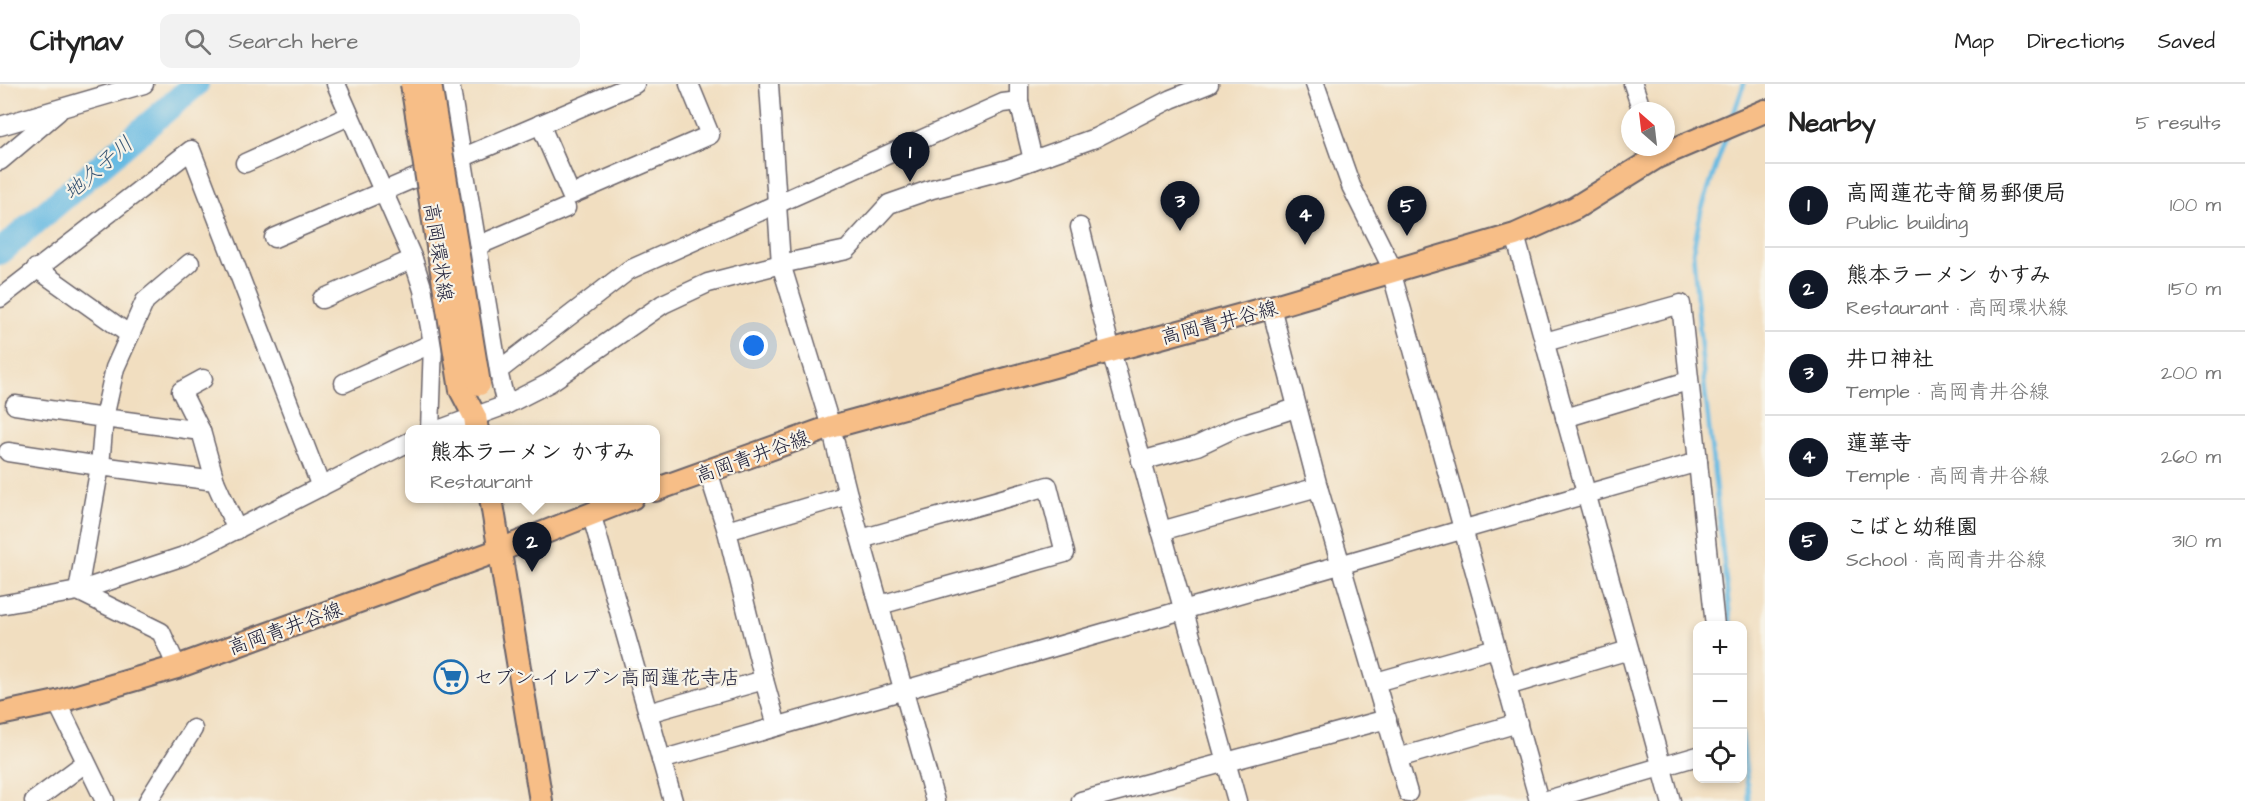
<!DOCTYPE html>
<meta charset="utf-8">
<style>
:root{--surface:#fff;--page:#f2f2f2;--text:#222;--muted:#767676;--line:#e0e0e0;--accent:#111827}
body{margin:0;font-family:"Architects Daughter","Klee One",sans-serif;background:var(--page);color:var(--text)}
.controls{position:absolute;right:18px;bottom:18px;display:grid;overflow:hidden;border-radius:12px;box-shadow:0 3px 9px #0003}
.controls button{width:54px;height:54px;display:grid;place-items:center;padding:0;border:0;border-bottom:2px solid var(--line);background:var(--surface);color:var(--text);font:30px sans-serif}
.compass{position:absolute;left:1621px;top:18px;width:54px;height:54px;border-radius:50%;background:var(--surface);box-shadow:0 3px 9px #0003;rotate:332deg}
.you{position:absolute;left:754px;top:262px;width:21px;height:21px;margin:-15px;border:4px solid #fff;border-radius:50%;background:#1a73e8;box-shadow:0 0 0 9px #1a73e833}
.badge{display:grid;place-items:center;width:39px;height:39px;border-radius:50%;background:var(--accent);color:#fff;font-size:20px;font-weight:700}
.pin{position:absolute;translate:-50% -50px;filter:drop-shadow(0 2px 3px #0008)}
.pin::after{content:'';position:absolute;top:32px;width:21px;height:18px;background:inherit;clip-path:polygon(0 0,100% 0,50% 100%)}
.popup{position:absolute;left:405px;top:341px;width:255px;height:78px;box-sizing:border-box;display:grid;place-content:center;border-radius:12px;background:var(--surface);filter:drop-shadow(0 2px 4px #0005);font-size:20px;white-space:nowrap;color:var(--muted)}
.popup b{font-size:22px;color:var(--text)}
.popup::after{content:'';position:absolute;left:50%;top:100%;margin-left:-12px;border:12px solid transparent;border-top-color:var(--surface)}
.list{margin:0;padding:0;list-style:none}
h2{display:flex;justify-content:space-between;align-items:center;height:78px;margin:0;padding:0 24px;font-size:26px}
h2 small{font-size:20px;font-weight:400;color:var(--muted)}
.list li{display:grid;grid-template-columns:39px 1fr auto;gap:18px;align-items:center;box-sizing:border-box;height:84px;padding:0 24px;border-top:2px solid var(--line)}
.list b{display:block;font-size:22px;white-space:nowrap}
.list p{margin:0;font-size:20px;white-space:nowrap;color:var(--muted)}
.list em{font-size:20px;font-style:normal;color:var(--muted)}
.icon{flex:none;width:33px;height:33px;fill:none;stroke:currentColor;stroke-width:2;stroke-linecap:round;stroke-linejoin:round}
.map{position:relative;flex:none;width:1765px;height:717px;overflow:hidden}
header{display:flex;align-items:center;gap:36px;box-sizing:border-box;height:84px;padding:0 30px;background:var(--surface);border-bottom:2px solid var(--line)}
header strong{font-size:28px}
nav{display:flex;gap:33px;margin-inline-start:auto;font-size:21px}
.search{width:420px;height:54px;background:var(--page);display:flex;align-items:center;gap:15px;box-sizing:border-box;padding:0 21px;border-radius:12px;color:var(--muted);font-size:22px}
main{display:flex}
aside{flex:1;background:var(--surface)}
.map>svg:first-child{display:block}
.lines{fill:none;stroke-linecap:round;stroke-linejoin:round}
.stream{stroke:#66bae2;stroke-width:4.5}
.river{stroke:#66bae2;stroke-width:26}
.minor-casing{stroke:#6a646a;stroke-width:21}
.major-casing{stroke:#6a646a;stroke-width:26}
.minor{stroke:#fff;stroke-width:18}
.major{stroke:#f7be87;stroke-width:22}
.major-bridge-casing{stroke:#6a646a;stroke-width:26;stroke-linecap:butt}
.major-bridge{stroke:#f7be87;stroke-width:22}
.labels{text-anchor:middle;stroke-width:4.5;stroke-linejoin:round;paint-order:stroke}
.street-label{font-size:20px;fill:#22223b;stroke:#f7f3e8}
.poi-label{font-size:20px;fill:#22223b;stroke:#f7f3e8;text-anchor:start}
.water-label{font-size:21px;font-style:italic;fill:#3a5775;stroke:#f7f3e8}
</style>
<header>
<strong>Citynav</strong>
<div class="search"><svg class="icon" aria-label="search" viewBox="0 0 24 24"><circle cx="10" cy="10" r="6"/><path d="M15 15l6 6"/></svg>Search here</div>
<nav><a>Map</a><a>Directions</a><a>Saved</a></nav>
</header>
<main>
<div class="map">
<svg width="1765" height="717" viewBox="0 0 1765 717">
<rect width="100%" height="100%" fill="#f7f3e8"/>
<filter id="ink" filterUnits="userSpaceOnUse"><feTurbulence type="fractalNoise" baseFrequency=".0167" numOctaves="2"/><feDisplacementMap in="SourceGraphic" scale="12" xChannelSelector="R" yChannelSelector="G"/><feConvolveMatrix kernelMatrix="1 2 1 2 8 2 1 2 1" color-interpolation-filters="sRGB"/></filter>
<filter id="wash" filterUnits="userSpaceOnUse"><feTurbulence type="fractalNoise" baseFrequency=".008" numOctaves="4" result="noise"/><feDisplacementMap in="SourceGraphic" scale="24" xChannelSelector="R" yChannelSelector="G"/><feGaussianBlur stdDeviation="1.35" result="paint"/><feColorMatrix in="noise" values="0 0 0 0 0 0 0 0 0 0 0 0 0 0 0 0 0 1.4 0 .05"/><feComposite in="paint" operator="in"/></filter>
<g filter="url(#wash)">
<rect width="100%" height="100%" fill="#f1dec0"/>
<g class="lines">
<!-- stream -->
<g class="stream">
<path d="M1732,34L1744,0"/>
<path d="M1726,53L1701,127L1693,167L1704,298L1731,542"/>
<path d="M1742,650L1749,717"/>
</g>
<!-- river -->
<path class="river" d="M0,168L196,0"/>
</g>
</g>
<g filter="url(#ink)">
<g class="lines">
<!-- minor casing -->
<g class="minor-casing">
<g id="minor">
<path d="M336,0L413,175L423,206L433,259L430,346"/>
<path d="M450,0L498,287"/>
<path d="M769,0L781,180L831,343L848,411L935,717"/>
<path d="M1019,0V17L1033,76"/>
<path d="M1315,0L1351,102L1388,176L1539,717"/>
<path d="M1633,0L1642,27"/>
<path d="M540,40L571,111L710,51L689,0"/>
<path d="M0,42L144,0"/>
<path d="M0,77L58,28"/>
<path d="M245,79L349,32"/>
<path d="M1080,143L1111,267L1237,717"/>
<path d="M1515,151L1671,717"/>
<path d="M274,154L635,0"/>
<path d="M477,162L566,124"/>
<path d="M190,179L145,217L115,284L104,334L201,347L215,397"/>
<path d="M36,184L130,251"/>
<path d="M0,214L191,66L321,403"/>
<path d="M322,215L413,175"/>
<path d="M1271,223L1318,403L1408,709"/>
<path d="M344,299L433,259"/>
<path d="M506,321L498,287L629,186L1003,19L1019,17"/>
<path d="M1565,334L1688,297"/>
<path d="M438,346L506,321L549,299L663,220L708,199L781,180L847,166L889,120L932,105L1008,85L1095,54L1171,15L1209,0"/>
<path d="M201,347L181,307L203,295"/>
<path d="M8,368L100,382L104,334L15,321"/>
<path d="M1141,377L1197,362L1237,343L1296,324"/>
<path d="M1698,378L1715,542"/>
<path d="M708,387L727,447"/>
<path d="M591,429L673,717"/>
<path d="M1161,447L1318,403"/>
<path d="M861,455L1048,402L1065,469L880,521"/>
<path d="M78,507L100,382L215,397L237,446"/>
<path d="M78,507L161,548L177,583"/>
<path d="M0,521L78,507L184,472L409,358"/>
<path d="M764,596L727,447L848,411"/>
<path d="M1376,598L1496,564"/>
<path d="M1507,602L1629,566"/>
<path d="M57,618L105,717"/>
<path d="M648,629L764,596L777,642"/>
<path d="M1398,674L1518,639"/>
<path d="M661,676L1698,378L1681,220L1545,258"/>
<path d="M34,717L85,679"/>
<path d="M148,717L193,645"/>
<path d="M1081,717L1387,635"/>
<path d="M1544,717L1698,672"/>
</g>
</g>
<!-- major casing -->
<g class="major-casing">
<g id="major">
<path d="M461,306L475,333L477,346"/>
<path d="M655,406L831,343L1271,223L1515,151L1575,124L1657,73L1765,27"/>
<path d="M491,414L541,717"/>
<path d="M0,630L57,618L177,583L500,466L632,414"/>
</g>
</g>
<!-- minor -->
<use href="#minor" class="minor"/>
<!-- major -->
<use href="#major" class="major"/>
<!-- major-bridge casing -->
<g class="major-bridge-casing">
<g id="major-bridge">
<path d="M412,0L461,306"/>
<path d="M430,0L479,300"/>
</g>
</g>
<!-- major-bridge -->
<use href="#major-bridge" class="major-bridge"/>
</g>
</g>
<!-- icons -->
<defs>
<g id="supermarket-ring" transform="scale(1.725)"><circle r="9.5" fill="#f7f3e8" stroke="#1f6fb2" stroke-width="1.5"/><path d="M-6-5.5h2.5l.6 2H6L4.5 2H-2.5L-4.4-4H-6ZM-1.5 3.2a1.3 1.3 0 1 0 .1 0ZM3 3.2a1.3 1.3 0 1 0 .1 0Z" fill="#1f6fb2"/></g>
</defs>
<g fill-rule="evenodd">
<use href="#supermarket-ring" x="451" y="593"/>
</g>
<g class="labels">
<!-- street labels -->
<g class="street-label">
<text transform="translate(439 168) rotate(81)" y="7">高岡環状線</text>
<text transform="translate(1219 238) rotate(-15)" y="7">高岡青井谷線</text>
<text transform="translate(752 372) rotate(-20)" y="7">高岡青井谷線</text>
<text transform="translate(285 544) rotate(-20)" y="7">高岡青井谷線</text>
</g>
<!-- poi labels -->
<g class="poi-label">
<text x="474" y="600">セブン-イレブン高岡蓮花寺店</text>
</g>
<!-- water labels -->
<g class="water-label">
<text transform="translate(98 84) rotate(-41)" y="7">地久子川</text>
</g>
</g>
</svg>
<div class="controls">
<button>+</button>
<button>−</button>
<button><svg class="icon" aria-label="locate" viewBox="0 0 24 24"><circle cx="12" cy="12" r="6"/><path d="M12 2v4M12 18v4M2 12h4M18 12h4"/></svg></button>
</div>
<svg class="compass" viewBox="-18 -18 36 36"><path d="M0-13l5 13h-10z" fill="#e53935"/><path d="M0 13l5-13h-10z" fill="#767676"/></svg>
<div class="you"></div>
<div class="pin badge" style="left:910px;top:98px">1</div>
<div class="pin badge" style="left:532px;top:488px">2</div>
<div class="popup"><b>熊本ラーメン かすみ</b>Restaurant</div>
<div class="pin badge" style="left:1180px;top:147px">3</div>
<div class="pin badge" style="left:1305px;top:161px">4</div>
<div class="pin badge" style="left:1407px;top:152px">5</div>
</div>
<aside>
<h2>Nearby<small>5 results</small></h2>
<ul class="list">
<li><span class="badge">1</span><div><b>高岡蓮花寺簡易郵便局</b><p>Public building</p></div><em>100 m</em></li>
<li><span class="badge">2</span><div><b>熊本ラーメン かすみ</b><p>Restaurant · 高岡環状線</p></div><em>150 m</em></li>
<li><span class="badge">3</span><div><b>井口神社</b><p>Temple · 高岡青井谷線</p></div><em>200 m</em></li>
<li><span class="badge">4</span><div><b>蓮華寺</b><p>Temple · 高岡青井谷線</p></div><em>260 m</em></li>
<li><span class="badge">5</span><div><b>こばと幼稚園</b><p>School · 高岡青井谷線</p></div><em>310 m</em></li>
</ul>
</aside>
</main>
